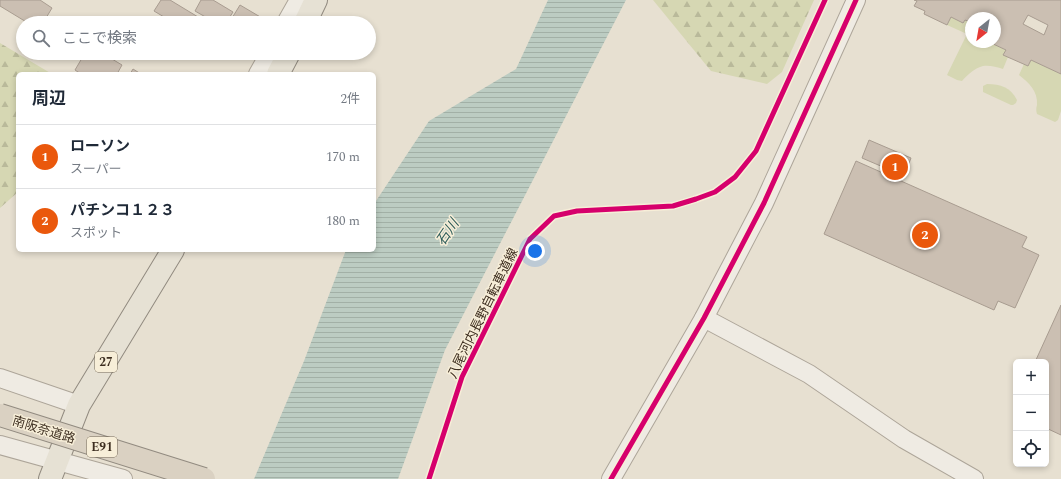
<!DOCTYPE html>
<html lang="ja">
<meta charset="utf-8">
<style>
:root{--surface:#fff;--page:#f2f2f3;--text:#1f2937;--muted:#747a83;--line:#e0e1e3;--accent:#ea580c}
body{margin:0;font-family:Spectral,"Noto Sans JP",serif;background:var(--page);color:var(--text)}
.controls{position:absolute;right:12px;bottom:12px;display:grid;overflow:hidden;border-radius:6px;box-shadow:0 2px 6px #0003}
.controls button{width:36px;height:36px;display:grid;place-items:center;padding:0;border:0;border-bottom:1px solid var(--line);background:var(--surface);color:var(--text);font:20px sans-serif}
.compass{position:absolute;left:965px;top:12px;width:36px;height:36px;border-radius:50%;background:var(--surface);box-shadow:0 2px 6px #0003;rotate:211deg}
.you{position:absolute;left:535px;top:251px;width:14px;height:14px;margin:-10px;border:3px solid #fff;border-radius:50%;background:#1a73e8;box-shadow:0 0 0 6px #1a73e833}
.badge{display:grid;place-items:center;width:26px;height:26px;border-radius:50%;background:var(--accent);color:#fff;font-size:13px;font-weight:700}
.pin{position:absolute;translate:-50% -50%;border:2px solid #fff;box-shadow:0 1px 4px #0006}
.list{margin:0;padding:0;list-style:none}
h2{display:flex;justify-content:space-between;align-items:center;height:52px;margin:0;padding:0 16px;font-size:17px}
h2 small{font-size:13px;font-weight:400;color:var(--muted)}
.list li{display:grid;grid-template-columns:26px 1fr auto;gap:12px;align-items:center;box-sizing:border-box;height:64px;padding:0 16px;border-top:1px solid var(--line)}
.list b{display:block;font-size:15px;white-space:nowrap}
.list p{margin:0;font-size:13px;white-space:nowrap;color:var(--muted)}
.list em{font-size:13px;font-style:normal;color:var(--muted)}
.icon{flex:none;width:22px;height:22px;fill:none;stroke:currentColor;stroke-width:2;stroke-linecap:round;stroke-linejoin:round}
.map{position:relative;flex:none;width:1061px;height:479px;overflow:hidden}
.search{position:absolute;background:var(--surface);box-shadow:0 2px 6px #0003;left:16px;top:16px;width:360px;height:44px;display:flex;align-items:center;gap:10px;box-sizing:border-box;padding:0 14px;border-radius:22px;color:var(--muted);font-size:15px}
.panel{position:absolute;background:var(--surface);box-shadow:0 2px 6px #0003;left:16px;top:72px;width:360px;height:180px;border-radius:6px}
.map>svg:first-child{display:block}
.green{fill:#d6d7b3}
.forest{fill:url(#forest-firs)}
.water{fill:url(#water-rules)}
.building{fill:#cbbfb2;stroke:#a89c90;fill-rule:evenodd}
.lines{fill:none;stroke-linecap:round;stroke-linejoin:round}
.minor-casing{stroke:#ada599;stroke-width:20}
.major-casing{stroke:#928b80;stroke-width:24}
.minor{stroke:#efebe3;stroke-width:18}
.major{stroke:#e6e1d4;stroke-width:22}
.highway-bridge-casing{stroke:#928b80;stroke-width:24;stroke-linecap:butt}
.highway-bridge{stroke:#dad1c2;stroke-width:22}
.cycleway-casing{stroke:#f7eed8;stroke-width:8}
.cycleway{stroke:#d6006c;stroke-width:5}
.labels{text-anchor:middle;stroke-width:3;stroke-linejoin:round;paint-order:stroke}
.shield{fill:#f7eed8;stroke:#756857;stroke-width:1}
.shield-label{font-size:12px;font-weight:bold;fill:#3d2e20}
.street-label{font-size:13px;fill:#3d2e20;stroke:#f7eed8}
.water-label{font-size:14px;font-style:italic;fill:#2f5d5a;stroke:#f7eed8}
</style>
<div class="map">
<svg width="1061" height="479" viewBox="0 0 1061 479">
<defs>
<pattern id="forest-firs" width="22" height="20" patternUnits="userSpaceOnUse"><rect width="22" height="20" fill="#d6d7b3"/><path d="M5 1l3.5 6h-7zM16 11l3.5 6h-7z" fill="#b9b99a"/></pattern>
<pattern id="water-rules" width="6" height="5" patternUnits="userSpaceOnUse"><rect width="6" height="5" fill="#bcccc2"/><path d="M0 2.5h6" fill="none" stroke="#a2b0a6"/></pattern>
</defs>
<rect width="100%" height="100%" fill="#e7e0d1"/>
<!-- green -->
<g class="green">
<path d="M951,17L963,23L965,20L971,22V42H989L1006,50L1003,55L1008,57L1003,69C997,67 989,65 983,66C975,68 967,75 962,81L957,80L947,75L967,34L947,25Z"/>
<path d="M1031,60L1061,74V111L1058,120L1055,122L1037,114C1036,111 1036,108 1037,105C1038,91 1029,83 1019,75L1024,64L1028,66Z"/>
<path d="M987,84C1001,84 1010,87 1017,100L1016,103L1013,105H1011L983,92V86Z"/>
</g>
<!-- forest -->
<g class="forest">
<path d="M653,0H814L782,72L767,84L711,71Z"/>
<path d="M0,43L52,74H18V192L0,208Z"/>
</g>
<!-- water -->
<path class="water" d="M548,0H626L445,350L398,479H254L304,361L346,250H374V204L429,121L516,69Z"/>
<!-- building -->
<g class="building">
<path d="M0,0H40L52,8L46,18L52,22L51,23H28L0,6Z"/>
<path d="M161,0H170L203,20L202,23H174L154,11Z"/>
<path d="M201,0H213L233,12L226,23H216L195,11Z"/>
<path d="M914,0H1061V74L1031,60L1028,66L1003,55L1006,50L989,42H995V18H971V22L965,20L963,23L951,17L947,25L924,14L925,11L914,6L917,1ZM1028,15L1048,25L1044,35L1023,24Z"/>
<path d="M240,5L262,18L259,23H229Z"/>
<path d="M85,53H102L122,65L117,74H81L75,70Z"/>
<path d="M133,69L141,74H130Z"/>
<path d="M869,140L911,158L904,176L862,158Z"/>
<path d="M856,161L1027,237L1022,247L1039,255L1015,308L998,301L994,310L824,234Z"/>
<path d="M1061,305V435L1046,428V362H1035Z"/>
</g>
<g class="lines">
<!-- minor casing -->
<g class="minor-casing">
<g id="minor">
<path d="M286,23L299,0"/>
<path d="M258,74L270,53"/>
<path d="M704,318L809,374L904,439L974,479"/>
<path d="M0,378L79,405"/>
<path d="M0,445L123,479"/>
<path d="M611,479L704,318L764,203L856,0"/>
</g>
</g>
<!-- major casing -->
<g class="major-casing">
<g id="major">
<path d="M305,23L316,0"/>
<path d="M278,74L289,53"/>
<path d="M50,479L79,405L173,250"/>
</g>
</g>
<!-- minor -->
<use href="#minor" class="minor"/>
<!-- major -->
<use href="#major" class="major"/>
<!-- highway-bridge casing -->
<g class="highway-bridge-casing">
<path id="highway-bridge" d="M0,415L204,479"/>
</g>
<!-- highway-bridge -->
<use href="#highway-bridge" class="highway-bridge"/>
<!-- cycleway casing -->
<g class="cycleway-casing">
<g id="cycleway">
<path d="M429,479L462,377L530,239L554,216L577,211L673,206L696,199L715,192L735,177L756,151L825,0"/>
<path d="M611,479L704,318L764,203L856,0"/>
</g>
</g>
<!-- cycleway -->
<use href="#cycleway" class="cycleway"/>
</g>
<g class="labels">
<!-- shield labels -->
<g class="shield">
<rect x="95" y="352" width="22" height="20" rx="3"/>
<rect x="87" y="437" width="30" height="20" rx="3"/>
</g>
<g class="shield-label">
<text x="106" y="366">27</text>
<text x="102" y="451">E91</text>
</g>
<!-- street labels -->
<g class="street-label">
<text transform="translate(482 313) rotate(-64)" y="5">八尾河内長野自転車道線</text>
<text transform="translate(44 429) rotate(17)" y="5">南阪奈道路</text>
</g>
<!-- water labels -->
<g class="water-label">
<text transform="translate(447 232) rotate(-56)" y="5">石川</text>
</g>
</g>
</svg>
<div class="controls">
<button>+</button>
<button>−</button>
<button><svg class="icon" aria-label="locate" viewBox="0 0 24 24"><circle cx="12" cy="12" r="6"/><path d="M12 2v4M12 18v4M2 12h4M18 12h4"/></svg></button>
</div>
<svg class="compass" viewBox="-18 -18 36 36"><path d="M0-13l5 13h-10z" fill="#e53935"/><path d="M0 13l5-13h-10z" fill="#747a83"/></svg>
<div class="you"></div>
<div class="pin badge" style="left:895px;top:167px">1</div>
<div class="pin badge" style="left:925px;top:235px">2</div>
<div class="search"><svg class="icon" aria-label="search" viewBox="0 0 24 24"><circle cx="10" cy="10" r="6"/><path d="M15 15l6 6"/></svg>ここで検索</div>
<section class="panel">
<h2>周辺<small>2件</small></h2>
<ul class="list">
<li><span class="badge">1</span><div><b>ローソン</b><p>スーパー</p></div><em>170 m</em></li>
<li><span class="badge">2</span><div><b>パチンコ１２３</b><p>スポット</p></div><em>180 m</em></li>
</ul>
</section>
</div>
